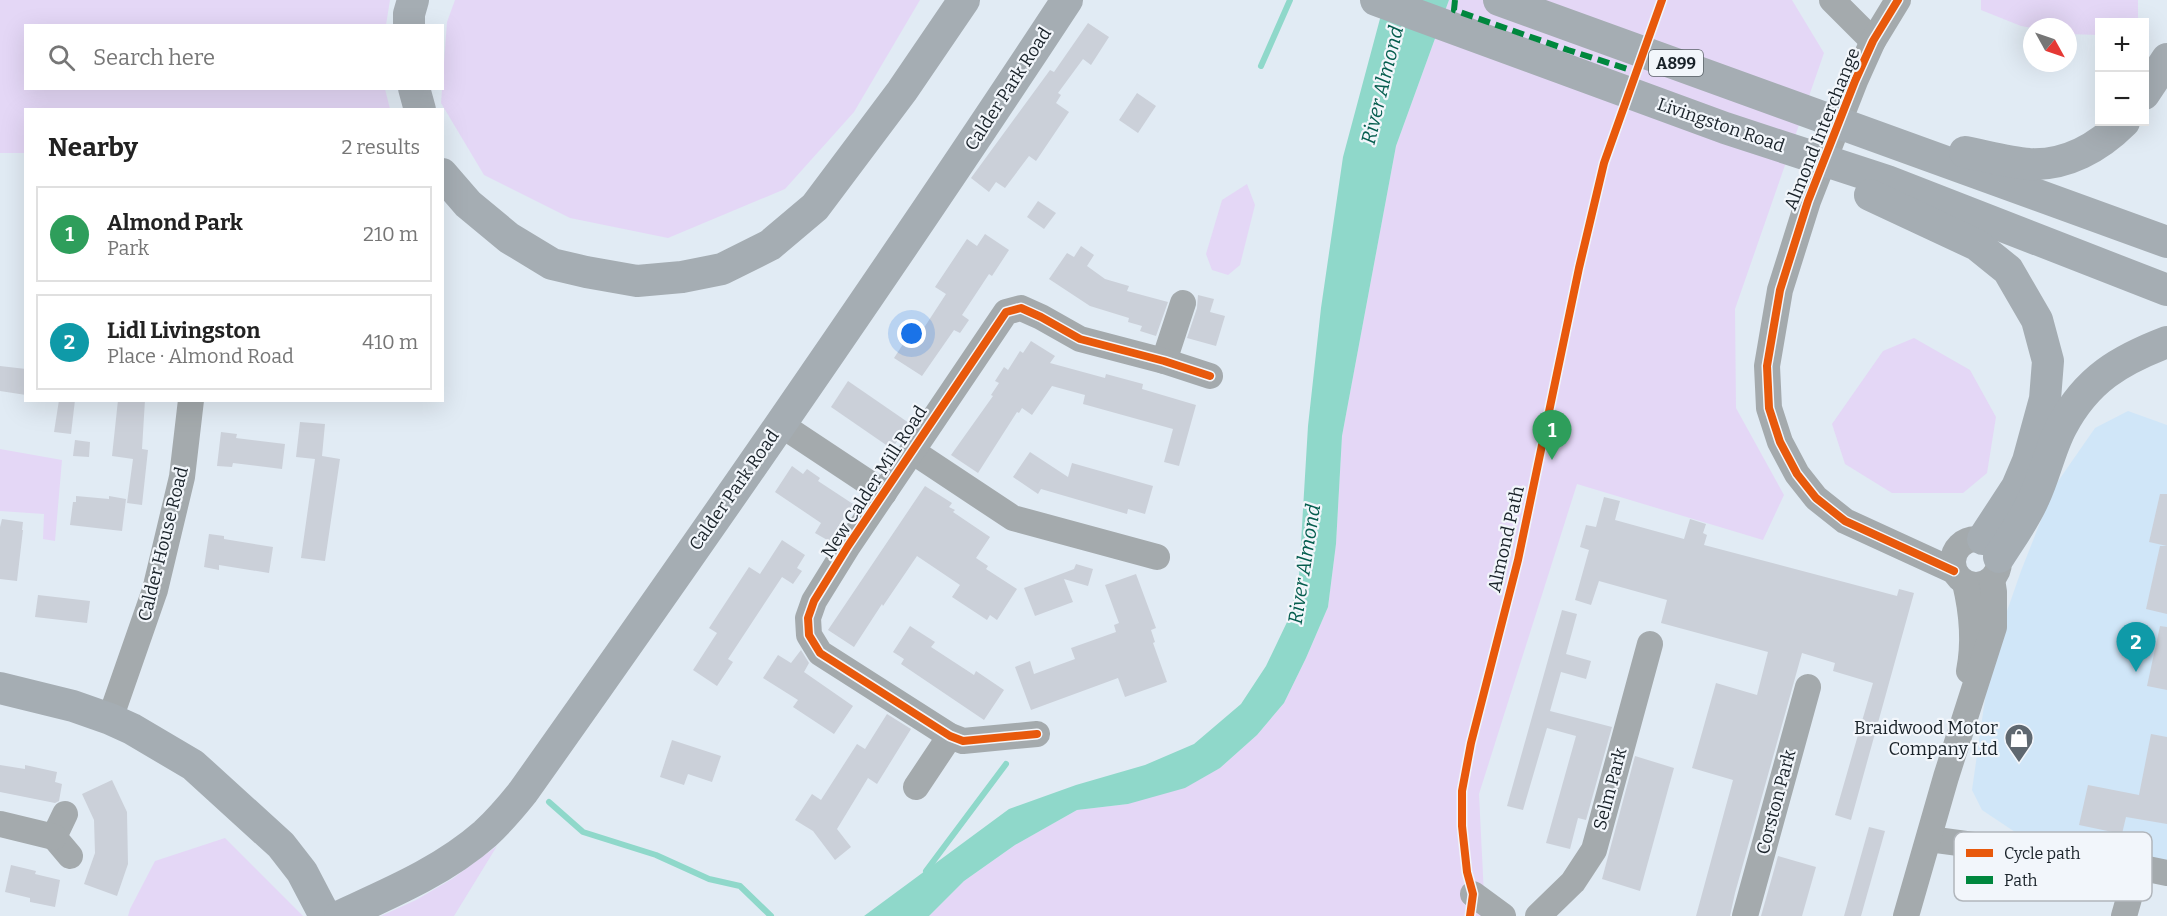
<!DOCTYPE html>
<meta charset="utf-8">
<style>
:root{--surface:#fff;--page:#f6f6f6;--text:#222;--muted:#767676;--line:#e0e0e0;--accent:#0f766e}
body{margin:0;font-family:Bitter,serif;background:var(--page);color:var(--text)}
.controls{position:absolute;right:18px;top:18px;display:grid;overflow:hidden;border-radius:0px;box-shadow:0 6px 24px #0002}
.controls button{width:54px;height:54px;display:grid;place-items:center;padding:0;border:0;border-bottom:2px solid var(--line);background:var(--surface);color:var(--text);font:30px sans-serif}
.compass{position:absolute;left:2023px;top:18px;width:54px;height:54px;border-radius:50%;background:var(--surface);box-shadow:0 6px 24px #0002;rotate:130deg}
.you{position:absolute;left:912px;top:334px;width:21px;height:21px;margin:-15px;border:4px solid #fff;border-radius:50%;background:#1a73e8;box-shadow:0 0 0 9px #1a73e833}
.badge{display:grid;place-items:center;width:39px;height:39px;border-radius:50%;background:var(--accent);color:#fff;font-size:20px;font-weight:700}
.pin{position:absolute;translate:-50% -50px;filter:drop-shadow(0 2px 3px #0008)}
.pin::after{content:'';position:absolute;top:32px;width:21px;height:18px;background:inherit;clip-path:polygon(0 0,100% 0,50% 100%)}
.list{margin:0;padding:0;list-style:none}
h2{display:flex;justify-content:space-between;align-items:center;height:78px;margin:0;padding:0 24px;font-size:26px}
h2 small{font-size:20px;font-weight:400;color:var(--muted)}
.list li{display:grid;grid-template-columns:39px 1fr auto;gap:18px;align-items:center;box-sizing:border-box;height:96px;margin:0 12px 12px;padding:0 12px;border:2px solid var(--line);border-radius:0px}
.list b{display:block;font-size:22px;white-space:nowrap}
.list p{margin:0;font-size:20px;white-space:nowrap;color:var(--muted)}
.list em{font-size:20px;font-style:normal;color:var(--muted)}
.icon{flex:none;width:33px;height:33px;fill:none;stroke:currentColor;stroke-width:2;stroke-linecap:round;stroke-linejoin:round}
.map{position:relative;flex:none;width:2167px;height:916px;overflow:hidden}
.search{position:absolute;background:var(--surface);box-shadow:0 6px 24px #0002;left:24px;top:24px;width:420px;height:66px;display:flex;align-items:center;gap:15px;box-sizing:border-box;padding:0 21px;border-radius:0px;color:var(--muted);font-size:22px}
.panel{position:absolute;background:var(--surface);box-shadow:0 6px 24px #0002;left:24px;top:108px;width:420px;height:294px;border-radius:0px}
.map>svg:first-child{display:block}
.built{fill:#d0e6f8}
.green{fill:#e4d7f6}
.water{fill:#8fd8ca}
.lines{fill:none;stroke-linecap:round;stroke-linejoin:round}
.stream{stroke:#8fd8ca;stroke-width:6}
.building{fill:#cbd0d9}
.minor{stroke:#a4aaad;stroke-width:26}
.major{stroke:#a5adb3;stroke-width:32}
.quiet{stroke:#00873e;stroke-width:6;stroke-dasharray:12 6;stroke-linecap:butt}
.cycleway-casing{stroke:#f2f6fb;stroke-width:11}
.cycleway{stroke:#e8590c;stroke-width:8}
.labels{text-anchor:middle;stroke-width:4.5;stroke-linejoin:round;paint-order:stroke}
.shield{fill:#f2f6fb;stroke:#5a6268;stroke-width:1.5}
.shield-label{font-size:16px;font-weight:bold;fill:#192229}
.street-label{font-size:18px;fill:#192229;stroke:#f2f6fb}
.poi-label{font-size:18px;fill:#192229;stroke:#f2f6fb;text-anchor:end}
.water-label{font-size:20px;font-style:italic;fill:#055d4e;stroke:#f2f6fb}
.key{fill:#f2f6fb;stroke:#b1b6bc;stroke-width:1.5}
.key-label{font-size:16px;fill:#192229}
</style>
<div class="map">
<svg width="2167" height="916" viewBox="0 0 2167 916">
<rect width="100%" height="100%" fill="#e1ebf4"/>
<!-- built -->
<path class="built" d="M2128,411L2167,425V865L2018,834L1982,810L1972,790L1991,657L2021,571L2054,487L2095,428Z"/>
<!-- green -->
<g class="green">
<path d="M0,0H390L386,25L26,26V88L385,89L390,109L26,110L25,153H0Z"/>
<path d="M455,0H920L854,112L785,189L668,238L570,218L484,175L441,103L447,22Z"/>
<path d="M1449,0H1792L1824,53L1735,309L1736,408L1784,495L1763,540L1577,484L1479,794L1485,916H929L964,881L1015,845L1077,810L1128,804L1220,768L1257,735L1284,703L1306,658L1328,607L1336,544L1342,436L1396,146Z"/>
<path d="M1981,0H2138V22H2100L2099,35L2068,34V27L2032,28L2021,26L1981,10Z"/>
<path d="M1247,184L1255,205L1240,265L1228,275L1212,270L1206,254L1222,200Z"/>
<path d="M1914,338L1970,370L1996,417L1987,473L1963,493H1892L1845,464L1832,424L1883,351Z"/>
<path d="M0,449L62,460L55,541L43,539L44,514L0,511Z"/>
<path d="M225,838L303,916H128L130,909L155,861Z"/>
<path d="M497,846L454,916H381L416,900L452,879Z"/>
</g>
<!-- water -->
<path class="water" d="M1385,0H1449L1396,146L1342,436L1336,544L1328,607L1306,658L1284,703L1257,735L1220,768L1185,788L1128,804L1077,810L1015,845L964,881L929,916H864L1009,809L1076,785L1145,765L1194,744L1241,704L1266,666L1288,620L1299,576L1308,426L1321,308L1343,157Z"/>
<g class="lines">
<!-- stream -->
<g class="stream">
<path d="M1261,66L1290,0"/>
<path d="M549,802L583,832L656,855L709,879L740,886L771,916"/>
<path d="M926,871L1006,764"/>
</g>
</g>
<!-- building -->
<g class="building">
<path d="M1088,23L1109,37L1091,65L1083,59L1058,93L1061,95L1056,103L1069,112L1036,161L1029,156L1005,188L996,182L989,192L971,178L1050,70L1054,72Z"/>
<path d="M1137,93L1156,106L1138,133L1119,120Z"/>
<path d="M1038,201L1056,213L1044,229L1027,217Z"/>
<path d="M985,234L1009,250L992,276L989,274L962,315L969,320L960,333L954,330L922,376L894,358L911,332L918,337L946,294L935,287L967,239L977,246Z"/>
<path d="M1081,246L1094,255L1087,266L1105,279L1129,286L1127,291L1168,302L1156,336L1140,331L1142,326L1128,322L1129,318L1090,306L1049,279L1067,253L1074,257Z"/>
<path d="M1198,295L1214,299L1210,312L1225,316L1216,346L1187,338L1197,308Z"/>
<path d="M1031,341L1055,356L1050,363L1105,378L1106,374L1143,384L1142,389L1196,405L1179,466L1164,462L1173,429L1083,404L1085,395L1052,386L1032,415L1022,408L1019,413L1017,412L978,473L951,455L993,396L991,395L999,383L995,381L1004,367L1008,370L1020,351L1023,353Z"/>
<path d="M0,366L26,369V395L0,391Z"/>
<path d="M848,381L909,423L892,449L831,407Z"/>
<path d="M59,400H75L71,434L54,432Z"/>
<path d="M118,400H145L142,449L148,450L142,505L127,503L133,459L112,456Z"/>
<path d="M300,422L325,424L322,456L340,459L325,561L301,558L315,459L296,457Z"/>
<path d="M221,432L237,434L236,438L285,444L282,469L233,463L232,467L217,466Z"/>
<path d="M75,440L90,442L89,457L73,456Z"/>
<path d="M1030,452L1068,477L1072,463L1153,486L1145,514L1128,509L1127,514L1041,489L1038,494L1013,477Z"/>
<path d="M792,466L803,474L807,469L820,478L818,481L853,504L829,541L815,533L821,523L775,492Z"/>
<path d="M925,486L952,503L949,507L955,510L953,512L990,537L976,558L988,566L986,569L1017,589L997,620L990,615L987,620L952,597L960,585L917,556L883,606L882,604L854,647L828,630Z"/>
<path d="M2160,494H2167V546L2149,542Z"/>
<path d="M76,496L109,499V496L126,499L122,531L70,525L73,502H76Z"/>
<path d="M1604,497L1620,501L1615,520L1684,539L1690,519L1706,524L1703,533L1707,535L1704,545L1897,596L1899,589L1914,593L1851,820L1835,815L1873,683L1833,671L1835,663L1802,653L1735,893L1730,916H1696L1733,780L1692,768L1716,683L1757,695L1768,652L1661,623L1667,600L1599,581L1591,605L1575,600L1589,550L1580,547L1586,525L1596,527Z"/>
<path d="M2,519L23,522L22,530H23L17,581L0,579V527Z"/>
<path d="M209,534L224,536V539L273,547L269,573L219,565V570L204,567Z"/>
<path d="M782,540L805,555L797,568L802,571L793,584L782,577L728,659L733,662L717,686L693,670L717,633L709,628L749,567L760,574Z"/>
<path d="M2160,546H2167V614L2146,609Z"/>
<path d="M1076,564L1093,569L1088,586L1064,579L1073,602L1035,616L1024,588L1074,569Z"/>
<path d="M1136,574L1156,628L1151,630L1155,642L1153,643L1167,682L1125,697L1118,678L1031,710L1015,667L1030,661L1034,674L1075,659L1071,648L1116,632L1114,625L1119,623L1105,585Z"/>
<path d="M38,595L90,601L87,623L35,617Z"/>
<path d="M1562,610L1577,614L1566,654L1591,661L1586,679L1561,672L1550,711L1612,727L1586,820L1578,818L1570,849L1546,843L1576,736L1547,728L1523,810L1507,806Z"/>
<path d="M910,626L935,642L931,647L974,675L976,671L1004,690L984,720L901,664L904,659L893,652Z"/>
<path d="M2160,626L2167,627V690L2147,686Z"/>
<path d="M801,650L809,663L804,672L853,706L834,734L793,707L798,700L763,678L778,655L791,663Z"/>
<path d="M887,714L911,729L877,784L868,778L837,829L851,847L835,860L813,831L795,820L812,794L821,800L857,744L865,749Z"/>
<path d="M2151,734L2167,737V824L2126,817L2122,834L2079,825L2088,785L2139,795Z"/>
<path d="M672,740L721,756L712,782L688,774L684,785L660,777Z"/>
<path d="M1635,756L1674,768L1640,891L1602,879Z"/>
<path d="M0,765L25,769V765L57,772L55,782L62,784L59,801L55,803L0,792Z"/>
<path d="M112,780L127,812L128,864L117,896L84,884L95,853L94,820L82,794Z"/>
<path d="M1869,827L1885,831L1861,916H1844Z"/>
<path d="M1778,856L1816,867L1802,916H1761Z"/>
<path d="M11,865L36,871L35,874L60,880L55,907L30,902V898L5,892Z"/>
</g>
<g class="lines">
<!-- minor -->
<g class="minor">
<path d="M1832,0L1873,41"/>
<path d="M1898,0L1873,41L1855,81L1808,201L1780,290L1767,366L1769,408L1780,442L1797,474L1816,498L1845,521L1954,571"/>
<path d="M1164,361L1183,303"/>
<path d="M780,424L884,493"/>
<path d="M912,451L1013,518L1157,557"/>
<circle cx="1976" cy="562" r="23"/>
<path d="M1965,583C1972,612 1975,641 1969,671"/>
<path d="M110,719L155,590L182,477L191,400"/>
<path d="M1037,734L963,741L950,736L820,653L809,635L808,618L814,601L848,546L1006,312L1021,308L1041,317L1080,339L1164,361L1210,376"/>
<path d="M916,787L950,736"/>
<path d="M65,814L54,837L70,856"/>
<path d="M0,824L54,837"/>
<path d="M1929,839L2138,867L2167,873"/>
<path d="M1473,894L1503,916"/>
<path d="M1538,916L1573,882L1594,850L1650,644"/>
<path d="M1745,916L1808,687"/>
<path d="M1906,916L1946,777L1994,627V592L1992,579"/>
<path d="M2124,916L2138,867"/>
</g>
<!-- major -->
<g class="major">
<path d="M1376,0L1725,128L1887,181L2167,290"/>
<path d="M1499,0L2167,242"/>
<path d="M409,26V14L413,0"/>
<path d="M414,88L420,110"/>
<path d="M2144,94L2167,59"/>
<path d="M1965,152C1986,156 2008,162 2029,164C2066,166 2099,147 2124,122"/>
<path d="M442,174L468,204L509,238L552,264L586,272L637,281L682,277L722,269L770,245L815,207L902,91L964,0"/>
<path d="M1870,195L1977,245L2008,270L2037,320L2048,361L2045,399L2028,461L2017,487L1983,539"/>
<path d="M1999,557C2011,538 2025,519 2034,498C2045,475 2050,448 2062,426C2087,379 2120,360 2167,342"/>
<path d="M0,688L73,706L110,719L132,729L193,765L281,845L302,872L325,916"/>
<path d="M340,916C390,893 443,871 485,834C499,821 511,807 523,792C708,531 891,268 1067,0"/>
</g>
<!-- quiet -->
<path class="quiet" d="M1455,0L1454,10L1568,50L1637,72"/>
<!-- cycleway casing -->
<g class="cycleway-casing">
<g id="cycleway">
<path d="M1898,0L1873,41L1855,81L1808,201L1780,290L1767,366L1769,408L1780,442L1797,474L1816,498L1845,521L1954,571"/>
<path d="M1037,734L963,741L950,736L820,653L809,635L808,618L814,601L848,546L1006,312L1021,308L1041,317L1080,339L1164,361L1210,376"/>
<path d="M1470,916L1473,894L1467,872L1462,826V791L1471,743L1518,560L1579,268L1604,163L1662,0"/>
</g>
</g>
<!-- cycleway -->
<use href="#cycleway" class="cycleway"/>
</g>
<!-- icons -->
<defs>
<g id="shop-pin" transform="scale(1.5)"><path d="M0 17L-7.5 6A9.5 9.5 0 1 1 7.5 6Z" fill="#5f6870" stroke="#f2f6fb"/><path d="M-5-2.5h2.3a2.7 3.5 0 0 1 5.4 0H5L5.5 6h-11ZM-1.5-2.5h3a1.5 2.3 0 0 0-3 0Z" fill="#fff"/></g>
</defs>
<g fill-rule="evenodd">
<use href="#shop-pin" x="2019" y="738"/>
</g>
<g class="labels">
<!-- shield labels -->
<rect class="shield" x="1649" y="50" width="54" height="26" rx="4.5"/>
<g class="shield-label">
<text x="1676" y="69">A899</text>
</g>
<!-- street labels -->
<g class="street-label">
<text transform="translate(1008 89) rotate(-57)" y="6">Calder Park Road</text>
<text transform="translate(1721 125) rotate(19)" y="6">Livingston Road</text>
<text transform="translate(1822 129) rotate(-68)" y="6">Almond Interchange</text>
<text transform="translate(874 482) rotate(-57)" y="6">New Calder Mill Road</text>
<text transform="translate(734 490) rotate(-55)" y="6">Calder Park Road</text>
<text transform="translate(1506 539) rotate(-77)" y="6">Almond Path</text>
<text transform="translate(163 544) rotate(-76)" y="6">Calder House Road</text>
<text transform="translate(1610 789) rotate(-75)" y="6">Selm Park</text>
<text transform="translate(1776 802) rotate(-75)" y="6">Corston Park</text>
</g>
<!-- poi labels -->
<g class="poi-label">
<text x="1998" y="734">Braidwood Motor<tspan x="1998" dy="21">Company Ltd</tspan></text>
</g>
<!-- water labels -->
<g class="water-label">
<text transform="translate(1382 85) rotate(-76)" y="7">River Almond</text>
<text transform="translate(1304 564) rotate(-81)" y="7">River Almond</text>
</g>
</g>
<!-- legend -->
<rect x="1954" y="832" width="198" height="69" rx="9" class="key"/>
<rect x="1966" y="849" width="27" height="8" fill="#e8590c"/>
<rect x="1966" y="876" width="27" height="8" fill="#00873e"/>
<g class="key-label">
<text x="2004" y="859">Cycle path</text>
<text x="2004" y="886">Path</text>
</g>
</svg>
<div class="controls">
<button>+</button>
<button>−</button>
</div>
<svg class="compass" viewBox="-18 -18 36 36"><path d="M0-13l5 13h-10z" fill="#e53935"/><path d="M0 13l5-13h-10z" fill="#767676"/></svg>
<div class="you"></div>
<div class="pin badge" style="left:1552px;top:460px;background:#2e9e5b">1</div>
<div class="pin badge" style="left:2136px;top:672px;background:#0f9aa8">2</div>
<div class="search"><svg class="icon" aria-label="search" viewBox="0 0 24 24"><circle cx="10" cy="10" r="6"/><path d="M15 15l6 6"/></svg>Search here</div>
<section class="panel">
<h2>Nearby<small>2 results</small></h2>
<ul class="list">
<li><span class="badge" style="background:#2e9e5b">1</span><div><b>Almond Park</b><p>Park</p></div><em>210 m</em></li>
<li><span class="badge" style="background:#0f9aa8">2</span><div><b>Lidl Livingston</b><p>Place · Almond Road</p></div><em>410 m</em></li>
</ul>
</section>
</div>
